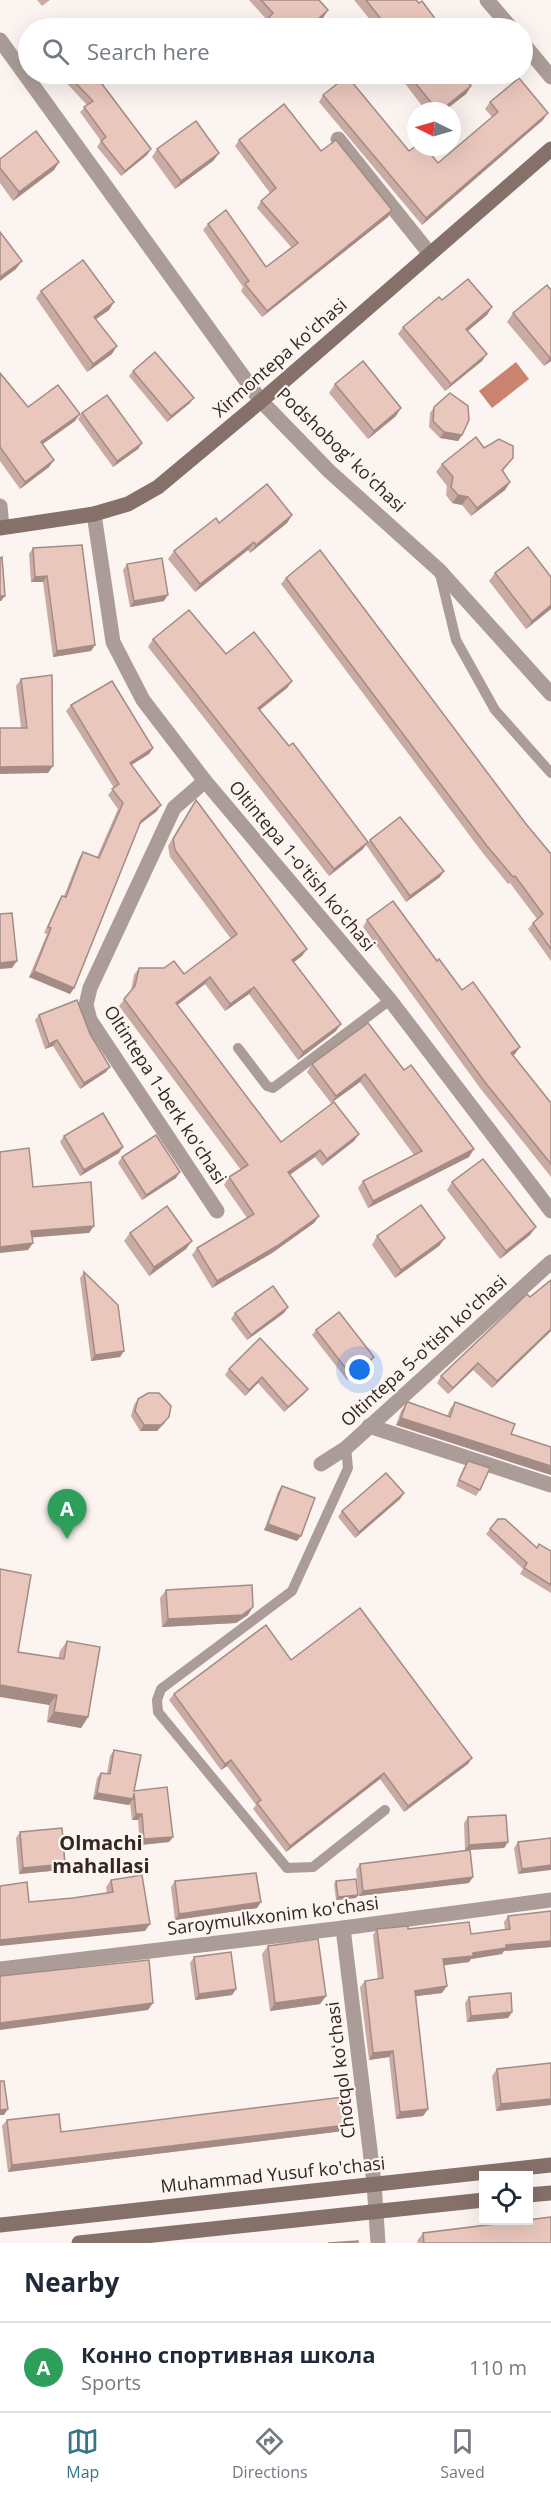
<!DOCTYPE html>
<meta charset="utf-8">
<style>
:root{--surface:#fff;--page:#f2f2f3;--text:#1f2937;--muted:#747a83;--line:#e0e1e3;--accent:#347687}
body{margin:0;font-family:"Open Sans",sans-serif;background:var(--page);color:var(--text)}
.controls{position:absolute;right:18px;bottom:18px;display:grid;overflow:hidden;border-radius:0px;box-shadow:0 6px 24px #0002}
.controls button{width:54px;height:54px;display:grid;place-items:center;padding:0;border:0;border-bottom:2px solid var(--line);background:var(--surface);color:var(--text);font:30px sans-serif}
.compass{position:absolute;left:407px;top:102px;width:54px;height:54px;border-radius:50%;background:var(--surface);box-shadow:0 6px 24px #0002;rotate:275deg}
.you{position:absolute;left:360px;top:1370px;width:21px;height:21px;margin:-15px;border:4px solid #fff;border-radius:50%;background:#1a73e8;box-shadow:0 0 0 9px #1a73e833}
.badge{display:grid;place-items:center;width:39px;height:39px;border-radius:50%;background:var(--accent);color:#fff;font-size:20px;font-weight:700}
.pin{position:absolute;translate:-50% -50px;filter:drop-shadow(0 2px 3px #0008)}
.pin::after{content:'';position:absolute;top:32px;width:21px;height:18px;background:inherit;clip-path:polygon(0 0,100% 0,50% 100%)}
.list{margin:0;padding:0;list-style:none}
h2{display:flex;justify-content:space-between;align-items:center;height:78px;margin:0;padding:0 24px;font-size:26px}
h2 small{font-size:20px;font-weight:400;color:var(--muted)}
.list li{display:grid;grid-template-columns:39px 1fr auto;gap:18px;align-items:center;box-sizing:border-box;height:90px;padding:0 24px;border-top:2px solid var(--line)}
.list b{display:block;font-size:22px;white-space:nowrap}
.list p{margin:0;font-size:20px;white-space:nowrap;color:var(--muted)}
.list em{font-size:20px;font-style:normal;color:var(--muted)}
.icon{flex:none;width:33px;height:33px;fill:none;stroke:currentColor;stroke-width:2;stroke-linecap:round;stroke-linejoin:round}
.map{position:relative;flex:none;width:551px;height:2243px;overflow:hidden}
.search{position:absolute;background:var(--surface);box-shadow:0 6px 24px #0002;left:18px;right:18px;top:18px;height:66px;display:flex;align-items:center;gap:15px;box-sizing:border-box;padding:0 21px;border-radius:33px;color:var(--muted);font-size:22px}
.sheet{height:168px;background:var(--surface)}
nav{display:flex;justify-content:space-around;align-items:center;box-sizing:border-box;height:84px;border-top:2px solid var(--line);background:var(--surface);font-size:16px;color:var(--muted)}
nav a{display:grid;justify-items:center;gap:3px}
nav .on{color:var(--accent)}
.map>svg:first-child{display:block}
.water{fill:#c9836e}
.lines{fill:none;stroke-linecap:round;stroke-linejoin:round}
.lane{stroke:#ab9c97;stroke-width:10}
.street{stroke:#ab9c97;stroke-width:15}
.secondary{stroke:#86716a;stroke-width:15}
.wall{fill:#c9aba3}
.shaded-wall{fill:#a48b84}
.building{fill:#eac7bd;stroke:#a48b84;stroke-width:1.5}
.labels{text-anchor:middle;stroke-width:4.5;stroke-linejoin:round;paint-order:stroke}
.street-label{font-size:18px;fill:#342622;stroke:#fbf4f1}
.neighbourhood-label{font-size:20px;font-weight:bold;fill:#342622;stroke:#fbf4f1}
</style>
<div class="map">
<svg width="551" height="2243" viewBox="0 0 551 2243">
<rect width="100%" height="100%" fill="#fbf4f1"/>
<!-- water -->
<path class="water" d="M516,362L529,379L492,408L479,391Z"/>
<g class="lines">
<!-- lane -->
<g class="lane">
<path d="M440,574L456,640L495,710L551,773"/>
<path d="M238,1048L267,1086L273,1088L390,1000"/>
<path d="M346,1448L348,1468L292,1591L161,1689L157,1700L158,1712L287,1868L313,1867L385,1810"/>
</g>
<!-- street -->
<g class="street">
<path d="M487,0L511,28"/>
<path d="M0,40L261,401L329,471L439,570L551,694"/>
<path d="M522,42L551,77"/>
<path d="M338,139L430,254"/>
<path d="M0,506L2,527"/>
<path d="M94,514L113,642L143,700L205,781L390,1000L551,1211"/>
<path d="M205,781L174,808L90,988L86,1005L90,1020L217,1211"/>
<path d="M369,1426L551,1485"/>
<path d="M321,1464L346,1448L551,1262"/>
<path d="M343,1928L374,2183L378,2243"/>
<path d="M0,1969L343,1928L551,1900"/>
</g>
<!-- secondary -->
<g class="secondary">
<path d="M0,528L94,514L128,504L158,487L261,401L551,149"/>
<path d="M528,2195L551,2193"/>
<path d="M0,2225L551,2165"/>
<path d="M79,2243L484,2200"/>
</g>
</g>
<!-- wall -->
<g class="wall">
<path d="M37,0H50L42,6Z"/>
<path d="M249,0H319L323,18L311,28H267L263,25L267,20Z"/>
<path d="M354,0H416L442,28H377Z"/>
<path d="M58,74H110L107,81L103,85L147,155L121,176L97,147L101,141L80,112L87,105Z"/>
<path d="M403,74H461L471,86L466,94L444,111H426L400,77Z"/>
<path d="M323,95L409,151L438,163L492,117L485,109L490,102L543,120L422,225L319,102Z"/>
<path d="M239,140L321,151L392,210L388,217L262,317L241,291L243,287L203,230L208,224L266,267L291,247L257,208L261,201L270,193L235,146Z"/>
<path d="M157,149L219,153L213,161L175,189L152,157Z"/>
<path d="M0,159L59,162L54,170L13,201L0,183Z"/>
<path d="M551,290V361L544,366L507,322L513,313Z"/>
<path d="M41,291L114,302L109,310L96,319L112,354L87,372L36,298Z"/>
<path d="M442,300L487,315L468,331L482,361L445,391L398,334L403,327Z"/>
<path d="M133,371L190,403L167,422L129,376Z"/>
<path d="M0,373L28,407L75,421L42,444L49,467L20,489L0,461Z"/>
<path d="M335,384L396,416L368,439L329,393Z"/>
<path d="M434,407L462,435L458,441L440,438L429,427L430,413Z"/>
<path d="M82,413L142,443L138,449L113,467L78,419Z"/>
<path d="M484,448L513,458L503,471L510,482L505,490L471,516L462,505L452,503L446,495L447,486L436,472L442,464Z"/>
<path d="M292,515L287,523L250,553L248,550L195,592L168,559L174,551L219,523Z"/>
<path d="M33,548L95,645L91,651L53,657L43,582H31L29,554Z"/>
<path d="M127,564L164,601L130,607L123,570Z"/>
<path d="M495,573L551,609L526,629L489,581Z"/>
<path d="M286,578L526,824L551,854V961L528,929L533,923L537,919L510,883L508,884L482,852L281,584Z"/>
<path d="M153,639L226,654L292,681L287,688L260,710L363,849L329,876L148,647Z"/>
<path d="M21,679L48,773L21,728L16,686Z"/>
<path d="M71,705L153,748L149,754L131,765L157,811L139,825L74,988L70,994L29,977L47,934L44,933L58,902L62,896H64L79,858L83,852L97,857L118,809L108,795L114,788L66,711Z"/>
<path d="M196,800L302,956L294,962L336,1031L298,1060L249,994L225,1011L205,984L177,1005L281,1142L359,1134L354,1141L322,1166L315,1157L290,1175L319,1216L314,1223L272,1253L212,1288L192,1255L197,1248L247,1218L224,1185L229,1177L241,1170L119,1006L131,991L134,975L139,968L184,974L231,939L170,857L168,846Z"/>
<path d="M370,840L440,877L406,902L366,845Z"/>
<path d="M367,920L437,961L515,1054L513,1055L551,1103V1177L480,1088L363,927Z"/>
<path d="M39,1015L90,1034L106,1072L80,1089L53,1046L45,1049L35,1020Z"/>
<path d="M368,1023L469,1157L368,1208L358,1188L363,1181L414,1155L360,1082L331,1103L307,1072L312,1064Z"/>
<path d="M64,1136L119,1153L80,1176L60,1142Z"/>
<path d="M122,1157L176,1178L142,1200L118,1163Z"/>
<path d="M452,1182L530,1235L500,1259L447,1190Z"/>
<path d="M130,1233L186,1249L149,1276L124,1241Z"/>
<path d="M377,1236L445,1238L439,1246L395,1278L372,1245Z"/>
<path d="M84,1272L120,1357L91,1361L80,1278Z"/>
<path d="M551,1280V1331L492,1388L473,1370L448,1394L437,1383L441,1376L530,1297Z"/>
<path d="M235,1313H284L247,1340L231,1319Z"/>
<path d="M316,1330L374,1357L370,1362L347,1380L312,1335Z"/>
<path d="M229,1369L308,1389L304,1394L284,1412L258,1383L245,1396L225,1375Z"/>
<path d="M138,1399L165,1423L157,1431H140L131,1416L134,1405Z"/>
<path d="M455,1402L511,1434L551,1447V1475L396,1425L401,1411L406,1404L447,1416L450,1409Z"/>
<path d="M468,1461L480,1490L476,1496L456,1486L464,1467Z"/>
<path d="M282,1486L297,1541L264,1530L278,1492Z"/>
<path d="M404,1493L400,1499L355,1538L338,1517L342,1511Z"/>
<path d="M490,1529L537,1548L551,1551V1593L520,1574L523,1569L486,1534Z"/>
<path d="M166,1590L248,1615L236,1623L162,1627L160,1598Z"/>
<path d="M67,1641L88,1717L81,1728L47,1722L49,1705L18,1652L58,1659L60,1651Z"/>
<path d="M291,1660L468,1764L404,1812L380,1779L286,1852L253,1809L256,1805L227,1766L221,1770L169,1700L174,1694Z"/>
<path d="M114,1750L134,1791L173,1837L169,1842L140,1845L138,1820H132L130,1803L129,1805L93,1799L97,1778L101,1773H107L110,1756Z"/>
<path d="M468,1817L508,1842L504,1848L470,1850L469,1883L359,1896L356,1870L360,1864L465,1850L464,1823Z"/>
<path d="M20,1832L65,1864L61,1870L19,1874L16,1838Z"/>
<path d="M551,1838L518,1874L514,1848L518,1842Z"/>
<path d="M111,1880L145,1931L29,1902L73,1898L107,1893L106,1887Z"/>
<path d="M175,1881L261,1902L257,1908L175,1920L171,1887Z"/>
<path d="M336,1881L358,1895L356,1898L336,1900L334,1884Z"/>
<path d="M551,1911V1947L504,1951L502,1954L471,1959L469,1962L444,1965L442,1993L415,1996L428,2109L423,2116L396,2119L389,2057L369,2060L360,1987L365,1981L378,1979L373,1935L377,1929H408L471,1934L505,1930L504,1922L508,1916Z"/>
<path d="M268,1946L326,1996L320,2004L270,2011L262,1954Z"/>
<path d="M194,1957L236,1989L232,1995L195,2000L190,1963Z"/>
<path d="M469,1997L512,2012L508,2018L467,2022L465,2003Z"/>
<path d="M551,2063V2105L496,2111L492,2076L497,2069Z"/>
<path d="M7,2120L61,2132L343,2131L8,2172L2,2126Z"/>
<path d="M423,2233L551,2243H418L417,2241Z"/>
</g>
<!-- shaded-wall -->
<g class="shaded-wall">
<path d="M328,10L323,18L311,28H308Z"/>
<path d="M471,86L466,94L444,111H440Z"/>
<path d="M548,113L543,120L422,225L426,218Z"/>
<path d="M151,149L147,155L121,176L125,171Z"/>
<path d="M219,153L213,161L175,189L181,181Z"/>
<path d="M59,162L54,170L13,201L19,192Z"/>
<path d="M392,210L388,217L262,317L267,311Z"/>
<path d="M22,261L16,269L0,281V277Z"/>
<path d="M114,302L109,310L89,324L94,317Z"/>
<path d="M492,307L487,315L461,336L466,329Z"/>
<path d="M117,346L112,354L87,372L93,364Z"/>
<path d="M487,354L482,361L445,391L451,384Z"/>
<path d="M551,357V361L544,366L550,358Z"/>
<path d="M194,398L190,403L167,422L171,416Z"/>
<path d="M401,408L396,416L368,439L374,431Z"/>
<path d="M80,414L75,421L36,449L41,442Z"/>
<path d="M444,432L462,435L458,441L440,438Z"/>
<path d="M142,443L138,449L113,467L117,461Z"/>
<path d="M54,460L49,467L20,489L25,482Z"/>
<path d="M510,482L505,490L471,516L477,508Z"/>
<path d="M458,495L468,497L462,505L452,503Z"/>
<path d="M292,515L287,523L250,553L256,545Z"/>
<path d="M254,542L248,550L195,592L200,584Z"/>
<path d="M47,576L43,582H31L35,577Z"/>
<path d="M168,595L164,601L130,607L134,601Z"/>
<path d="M0,596H5L1,601H0Z"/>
<path d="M551,605V609L526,629L532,621Z"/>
<path d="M95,645L91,651L53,657L57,651Z"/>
<path d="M292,681L287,688L253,715L258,708Z"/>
<path d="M153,748L149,754L125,769L130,763Z"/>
<path d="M53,766L48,773L0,774V767Z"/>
<path d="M161,805L157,811L136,827L141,821Z"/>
<path d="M368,842L363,849L329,876L334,869Z"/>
<path d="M444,871L440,877L406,902L410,896Z"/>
<path d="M307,949L302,956L287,967L292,960Z"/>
<path d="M17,961L12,968L0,969V963Z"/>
<path d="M34,971L74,988L70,994L29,977Z"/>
<path d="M210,977L205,984L171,1010L176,1003Z"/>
<path d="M254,987L249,994L225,1011L230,1004Z"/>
<path d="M341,1024L336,1031L298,1060L303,1052Z"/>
<path d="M57,1040L53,1046L45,1049L49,1044Z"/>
<path d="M520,1047L515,1054L506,1060L511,1053Z"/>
<path d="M110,1067L106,1072L80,1089L84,1083Z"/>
<path d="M365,1074L360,1082L331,1103L336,1096Z"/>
<path d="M359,1134L354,1141L322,1166L327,1159Z"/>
<path d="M123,1147L119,1153L80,1176L84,1170Z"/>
<path d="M474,1149L469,1157L368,1208L373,1201Z"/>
<path d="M320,1150L315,1157L283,1179L288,1172Z"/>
<path d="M180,1172L176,1178L142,1200L146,1195Z"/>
<path d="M319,1216L314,1223L272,1253L212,1288L217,1281Z"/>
<path d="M94,1226L89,1233L26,1238L31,1231Z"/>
<path d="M536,1227L530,1235L500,1259L506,1251Z"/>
<path d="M445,1238L439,1246L395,1278L401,1270Z"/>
<path d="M192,1241L186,1249L149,1276L154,1267Z"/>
<path d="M33,1243L28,1250L0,1253V1247Z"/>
<path d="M288,1307L284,1313L247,1340L251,1335Z"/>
<path d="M551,1329V1331L492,1388L497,1381Z"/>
<path d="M124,1351L120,1357L91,1361L95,1355Z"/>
<path d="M374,1357L370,1362L347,1380L351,1375Z"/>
<path d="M478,1363L473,1370L448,1394L453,1388Z"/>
<path d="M262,1377L258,1383L245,1396L249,1390Z"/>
<path d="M308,1389L304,1394L284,1412L288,1407Z"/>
<path d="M169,1417L157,1431H140L144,1425Z"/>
<path d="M401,1418L551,1466V1475L396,1425Z"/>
<path d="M404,1493L400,1499L355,1538L359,1532Z"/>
<path d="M268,1524L301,1536L297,1541L264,1530Z"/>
<path d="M253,1607L248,1615L236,1623L162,1627L168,1619Z"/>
<path d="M0,1685L57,1695L49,1705L0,1697Z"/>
<path d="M54,1712L88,1717L81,1728L47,1722Z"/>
<path d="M472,1758L468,1764L404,1812L408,1806Z"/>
<path d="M231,1760L227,1766L221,1770L225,1764Z"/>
<path d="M384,1773L380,1779L286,1852L290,1846Z"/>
<path d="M97,1793L133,1799L129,1805L93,1799Z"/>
<path d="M136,1814H142L138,1820H132Z"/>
<path d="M173,1837L169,1842L140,1845L144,1839Z"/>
<path d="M508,1842L504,1848L465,1850L469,1845Z"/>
<path d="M65,1864L61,1870L19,1874L23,1868Z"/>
<path d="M551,1865V1870L518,1874L522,1869Z"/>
<path d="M473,1877L469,1883L359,1896L363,1891Z"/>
<path d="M358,1895L356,1898L336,1900L338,1897Z"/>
<path d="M261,1902L257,1908L175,1920L179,1914Z"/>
<path d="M150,1924L145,1931L0,1946V1940Z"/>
<path d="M551,1941V1947L504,1951L502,1954L471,1959L469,1962L439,1966L443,1959L506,1945Z"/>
<path d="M447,1986L442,1993L410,1997L415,1991Z"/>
<path d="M236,1989L232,1995L195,2000L199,1994Z"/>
<path d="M326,1996L320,2004L270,2011L275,2003Z"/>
<path d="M153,2003L148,2010L0,2030V2023Z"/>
<path d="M512,2012L508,2018L467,2022L471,2016Z"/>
<path d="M393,2051L389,2057L369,2060L373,2053Z"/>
<path d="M551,2099V2105L496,2111L501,2104Z"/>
<path d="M8,2109L4,2115H0V2110Z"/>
<path d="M428,2109L423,2116L396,2119L400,2112Z"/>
<path d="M347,2125L343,2131L8,2172L12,2165Z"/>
</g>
<!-- building -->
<g class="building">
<path d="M261,0H319L328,10L308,28H278L269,17L273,13Z"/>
<path d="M366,0H416L419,3L422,1L442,28H388Z"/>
<path d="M64,22L70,28H57Z"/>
<path d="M67,74H110L111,75L102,84L151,149L125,171L101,141L106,137L84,107L93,101Z"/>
<path d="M408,74H461L471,86L440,111H438Z"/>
<path d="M347,76L409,151L416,146V147H425L438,163L498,112L490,102L519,78L548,113L426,218L323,95Z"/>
<path d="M284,104L321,151L336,140L392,210L267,311L245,284L249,281L208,224L226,210L266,267L298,243L261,201L276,188L239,140Z"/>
<path d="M196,121L219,153L181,181L157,149Z"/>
<path d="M36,131L59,162L19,192L0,168V159Z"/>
<path d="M0,232L22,261L0,277Z"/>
<path d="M83,260L114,302L94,317L117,346L93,364L41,291Z"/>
<path d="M468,279L492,307L466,329L487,354L451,384L403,327L439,297L442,300Z"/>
<path d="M547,285L551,290V357L550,358L513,313Z"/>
<path d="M155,352L194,398L171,416L133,371Z"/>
<path d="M363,361L401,408L374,431L335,384Z"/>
<path d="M0,373L28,407L58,385L80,414L41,442L54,460L25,482L0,447Z"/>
<path d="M450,393L468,406L469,420L462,435L444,432L433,421L434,407Z"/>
<path d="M107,395L142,443L117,461L82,413Z"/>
<path d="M476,437L484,448L499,439L513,446V458L502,470L510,482L477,508L468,497L458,495L451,487L453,477L442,464Z"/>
<path d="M267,484L292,515L256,545L254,542L200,584L174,551L216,518L219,523Z"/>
<path d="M82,545L95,645L57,651L47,576L35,577L33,548Z"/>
<path d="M528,547L551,577V605L532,621L495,573Z"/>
<path d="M320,550L526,824L551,854V949L533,923L543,914L515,876L513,877L487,846L286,578Z"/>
<path d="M2,557L5,596H0V558Z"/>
<path d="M162,558L168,595L134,601L127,564Z"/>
<path d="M189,610L226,654L254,632L292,681L258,708L289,746L293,743L368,842L334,869L153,639Z"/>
<path d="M52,675L53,766L0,767V728H27L21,679Z"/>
<path d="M112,681L153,748L130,763L161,805L141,821L74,988L34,971L51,928L48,927L62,896L66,897L83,852L99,858L123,803L112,789L119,784L71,705Z"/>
<path d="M196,800L307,949L292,960L341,1024L303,1052L254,987L230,1004L210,977L176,1003L281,1142L334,1102L359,1134L327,1159L320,1150L288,1172L319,1216L277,1246L217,1281L197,1248L254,1214L229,1177L248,1165L124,999L135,986L139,968H164L174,961L184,974L237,934L175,850L173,839Z"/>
<path d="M400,817L444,871L410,896L370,840Z"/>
<path d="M393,901L437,961L439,959L462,990L473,982L520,1047L511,1053L551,1103V1164L484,1081L367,920Z"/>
<path d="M12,913L17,961L0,963V914Z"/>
<path d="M77,1000L90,1034L110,1067L84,1083L57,1040L49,1044L39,1015Z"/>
<path d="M368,1023L404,1070L411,1065L474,1149L373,1201L363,1181L422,1151L365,1074L336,1096L312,1064Z"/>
<path d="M103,1113L123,1147L84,1170L64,1136Z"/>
<path d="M156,1135L180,1172L146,1195L122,1157Z"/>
<path d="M29,1148L33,1187L91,1182L94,1226L31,1231L33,1243L0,1247V1152Z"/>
<path d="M483,1159L536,1227L506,1251L452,1182Z"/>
<path d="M421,1205L445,1238L401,1270L377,1236Z"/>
<path d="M167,1206L192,1241L154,1267L130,1233Z"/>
<path d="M84,1272L118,1305L124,1351L95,1355Z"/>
<path d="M551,1280V1329L497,1381L478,1363L453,1388L441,1376L527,1294L530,1297Z"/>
<path d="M273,1286L288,1307L251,1335L235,1313Z"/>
<path d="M339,1312L374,1357L351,1375L316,1330Z"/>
<path d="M260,1338L308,1389L288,1407L262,1377L249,1390L229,1369Z"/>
<path d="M148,1393H159L171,1406L169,1417L161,1425H144L135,1411L138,1399Z"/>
<path d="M408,1402L450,1417L455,1402L515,1424L511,1434L551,1447V1466L401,1418L406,1404Z"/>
<path d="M468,1461L490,1468L480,1490L459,1480Z"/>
<path d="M386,1473L404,1493L359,1532L342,1511Z"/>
<path d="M282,1486L315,1498L301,1536L268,1524Z"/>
<path d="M498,1519H505L537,1548L539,1544L551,1551V1585L524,1568L527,1563L490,1529Z"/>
<path d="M0,1569L31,1575L18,1652L64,1659L67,1641L100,1647L88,1717L54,1712L57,1695L0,1685Z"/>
<path d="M252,1585L253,1607L242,1615L168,1619L166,1590Z"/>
<path d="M360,1608L472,1758L408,1806L384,1773L290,1846L257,1803L261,1800L231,1760L225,1764L174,1694L266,1625L291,1660Z"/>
<path d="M114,1750L141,1755L134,1791L167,1787L173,1837L144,1839L142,1814H136L134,1793L133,1799L97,1793L101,1773L110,1774Z"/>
<path d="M506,1815L508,1842L469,1845L468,1817Z"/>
<path d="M62,1828L65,1864L23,1868L20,1832Z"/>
<path d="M551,1838V1865L522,1869L518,1842Z"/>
<path d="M470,1850L473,1877L363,1891L360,1864Z"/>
<path d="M256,1873L261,1902L179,1914L175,1881Z"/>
<path d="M142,1875L150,1924L0,1940V1886L27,1882L29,1902L73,1898L113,1892L111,1880Z"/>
<path d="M356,1879L358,1895L338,1897L336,1881Z"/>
<path d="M551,1911V1941L506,1945V1948L473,1953V1956L443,1959L447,1986L415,1991L428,2109L400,2112L393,2051L373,2053L365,1981L383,1978L377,1929L408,1926V1929L469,1922L471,1934L510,1929L508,1916Z"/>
<path d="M318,1939L326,1996L275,2003L268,1946Z"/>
<path d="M231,1952L236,1989L199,1994L194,1957Z"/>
<path d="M149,1960L153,2003L0,2023V1976Z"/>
<path d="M511,1993L512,2012L471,2016L469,1997Z"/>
<path d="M551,2063V2099L501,2104L497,2069Z"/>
<path d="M0,2081H4L8,2109L0,2110Z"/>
<path d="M343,2097L347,2125L12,2165L7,2120L59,2114L61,2132Z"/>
<path d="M551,2217V2243H424L423,2233Z"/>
<path d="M358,2241V2243H328Z"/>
</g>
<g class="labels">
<!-- street labels -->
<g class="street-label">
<text transform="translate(280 358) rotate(-41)" y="6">Xirmontepa ko'chasi</text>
<text transform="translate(341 450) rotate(44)" y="6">Podshobog' ko'chasi</text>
<text transform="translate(302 866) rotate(50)" y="6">Oltintepa 1-o'tish ko'chasi</text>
<text transform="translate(165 1095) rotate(57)" y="6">Oltintepa 1-berk ko'chasi</text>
<text transform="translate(424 1351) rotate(-42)" y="6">Oltintepa 5-o'tish ko'chasi</text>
<text transform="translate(273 1916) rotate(-7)" y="6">Saroymulkxonim ko'chasi</text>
<text transform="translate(341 2070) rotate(-97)" y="6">Chotqol koʻchasi</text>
<text transform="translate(273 2175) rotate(-6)" y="6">Muhammad Yusuf ko'chasi</text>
</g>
<!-- neighbourhood labels -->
<g class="neighbourhood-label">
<text x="101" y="1850">Olmachi<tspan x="101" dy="23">mahallasi</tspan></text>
</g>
</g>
</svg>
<div class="controls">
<button><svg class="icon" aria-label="locate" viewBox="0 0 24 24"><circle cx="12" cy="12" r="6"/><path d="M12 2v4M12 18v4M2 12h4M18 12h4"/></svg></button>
</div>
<svg class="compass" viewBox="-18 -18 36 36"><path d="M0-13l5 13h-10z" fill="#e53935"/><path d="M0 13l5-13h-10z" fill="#747a83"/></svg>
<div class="you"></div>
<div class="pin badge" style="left:67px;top:1539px;background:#2e9e5b">A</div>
<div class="search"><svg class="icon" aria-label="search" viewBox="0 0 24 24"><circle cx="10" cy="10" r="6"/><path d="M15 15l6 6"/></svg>Search here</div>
</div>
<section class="sheet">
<h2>Nearby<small></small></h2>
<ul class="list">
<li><span class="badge" style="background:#2e9e5b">A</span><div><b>Конно спортивная школа</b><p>Sports</p></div><em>110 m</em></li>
</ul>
</section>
<nav>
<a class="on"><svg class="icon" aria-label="map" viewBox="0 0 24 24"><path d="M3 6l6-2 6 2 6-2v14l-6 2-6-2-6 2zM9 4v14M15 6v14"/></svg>Map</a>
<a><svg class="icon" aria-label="directions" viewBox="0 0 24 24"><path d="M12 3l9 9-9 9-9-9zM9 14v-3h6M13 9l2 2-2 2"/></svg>Directions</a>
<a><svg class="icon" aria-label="saved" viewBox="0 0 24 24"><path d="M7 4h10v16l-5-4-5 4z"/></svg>Saved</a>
</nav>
